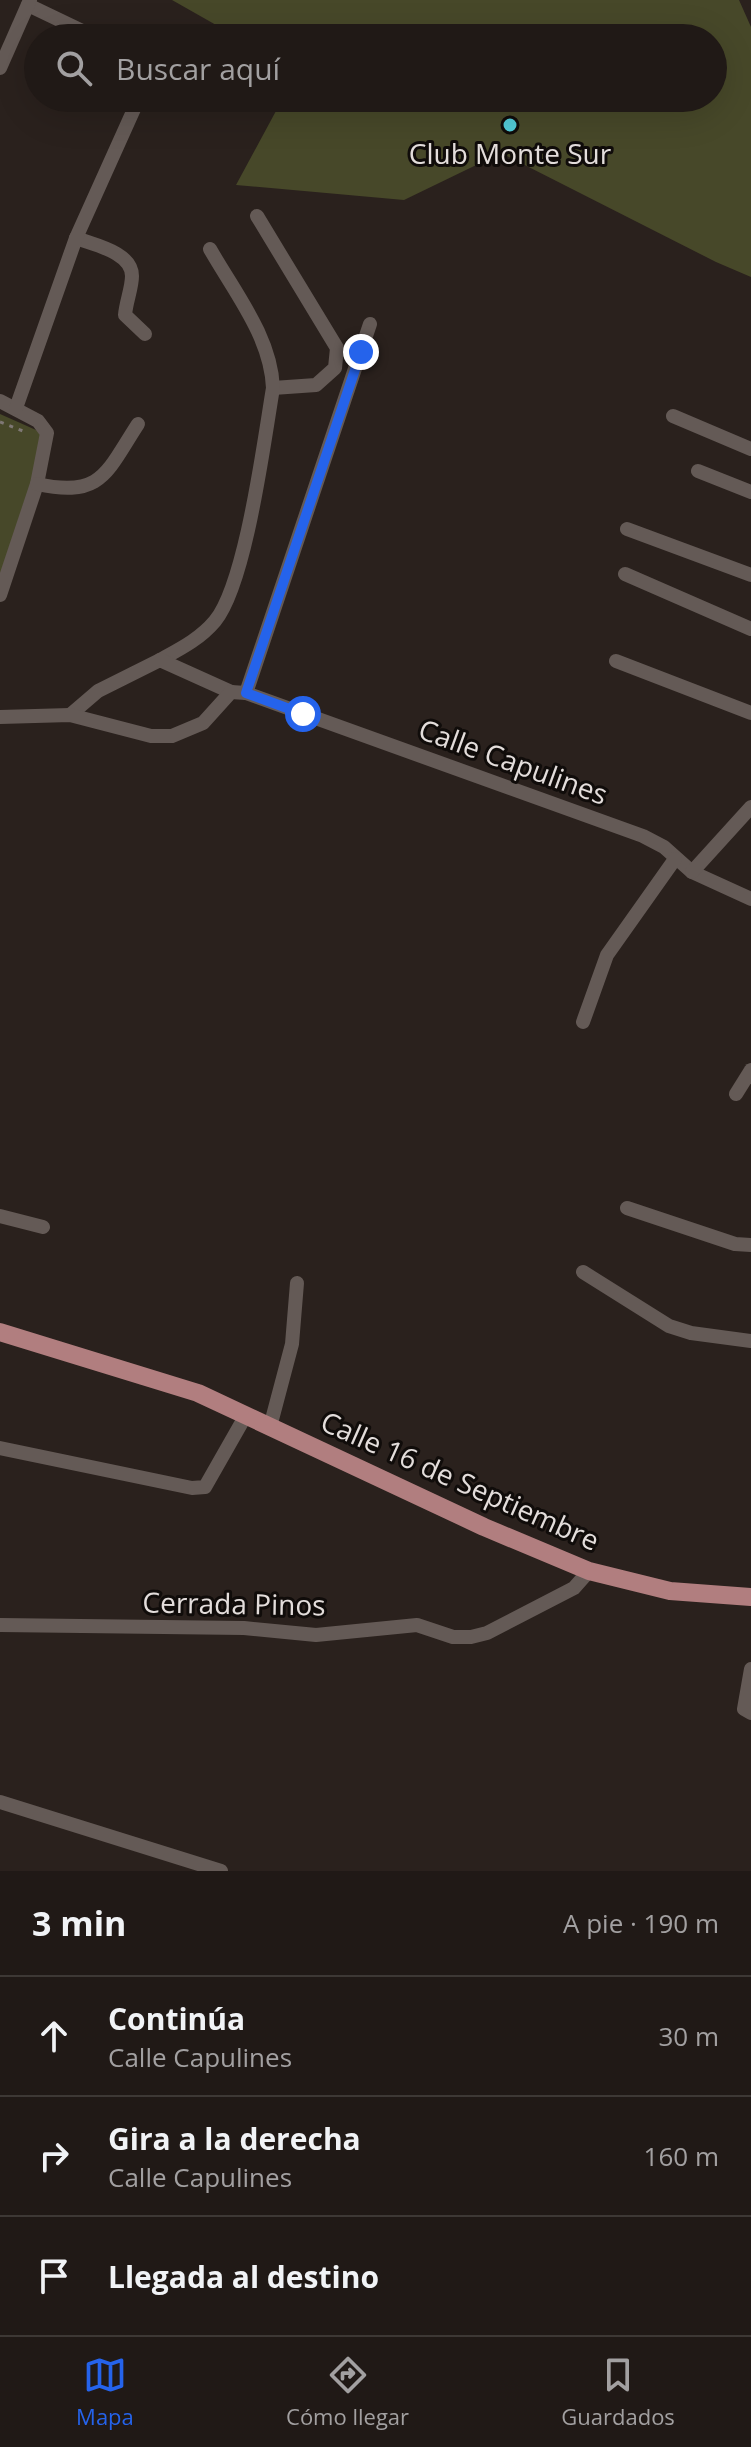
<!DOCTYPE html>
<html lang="es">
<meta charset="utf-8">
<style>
:root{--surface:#201916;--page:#2d2623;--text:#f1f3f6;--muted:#a2a0a1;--line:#3d3835;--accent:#2563eb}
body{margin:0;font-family:"Open Sans",sans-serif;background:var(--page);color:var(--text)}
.stop{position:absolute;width:24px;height:24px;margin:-18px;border:6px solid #2563eb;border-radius:50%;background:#fff}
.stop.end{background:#2563eb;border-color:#fff;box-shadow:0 2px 8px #0008}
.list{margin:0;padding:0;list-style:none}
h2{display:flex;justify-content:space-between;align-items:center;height:104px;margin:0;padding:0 32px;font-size:34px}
h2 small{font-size:26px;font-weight:400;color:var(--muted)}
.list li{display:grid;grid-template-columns:52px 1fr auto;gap:24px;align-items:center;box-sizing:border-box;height:120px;padding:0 32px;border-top:2px solid var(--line)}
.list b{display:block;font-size:30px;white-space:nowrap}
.list p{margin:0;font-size:26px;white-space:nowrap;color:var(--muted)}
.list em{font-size:26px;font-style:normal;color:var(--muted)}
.icon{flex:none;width:44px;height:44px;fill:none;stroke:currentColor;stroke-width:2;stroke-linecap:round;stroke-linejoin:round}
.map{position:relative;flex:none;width:751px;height:1871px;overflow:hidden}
.search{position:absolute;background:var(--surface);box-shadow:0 8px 32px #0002;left:24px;right:24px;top:24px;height:88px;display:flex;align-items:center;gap:20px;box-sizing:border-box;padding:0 28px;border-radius:44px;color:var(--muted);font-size:30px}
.sheet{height:464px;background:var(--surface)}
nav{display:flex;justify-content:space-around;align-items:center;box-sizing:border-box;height:112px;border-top:2px solid var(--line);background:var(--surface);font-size:22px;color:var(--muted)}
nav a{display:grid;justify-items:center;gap:4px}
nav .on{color:var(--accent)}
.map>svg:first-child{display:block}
.green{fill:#474829}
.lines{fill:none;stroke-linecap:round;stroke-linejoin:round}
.path{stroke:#7f7875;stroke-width:3;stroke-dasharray:4 6;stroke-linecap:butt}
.minor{stroke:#645a56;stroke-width:14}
.major{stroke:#b17e7f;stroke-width:18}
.route{stroke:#2563eb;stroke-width:10}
.poi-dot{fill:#52cbd7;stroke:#100c0a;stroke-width:3}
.labels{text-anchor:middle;stroke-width:6;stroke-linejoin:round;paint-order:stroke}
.poi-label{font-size:28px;fill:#e3dddb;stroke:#100c0a}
.street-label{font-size:28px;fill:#e3dddb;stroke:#100c0a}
</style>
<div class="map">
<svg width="751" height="1871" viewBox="0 0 751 1871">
<rect width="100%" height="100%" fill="#2a211d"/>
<!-- green -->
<g class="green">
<path d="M172,0H739L751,27V277L716,262L501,153L404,200L236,185L283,98H713V38H239Z"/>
<path d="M0,414L45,434L50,443L0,578Z"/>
</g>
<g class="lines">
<!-- path -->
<path class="path" d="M0,422L23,431"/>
<!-- minor -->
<g class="minor">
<path d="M28,5L97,38"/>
<path d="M0,68L30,0"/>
<path d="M214,98L226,105"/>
<path d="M257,216L337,348L335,368L316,385L273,388"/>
<path d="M76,238C94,245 132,252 132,276C132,288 126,302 125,315L145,334"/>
<path d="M0,401L38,421L47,433L37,484L0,595"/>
<path d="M16,408L76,238L139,98"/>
<path d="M673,416L751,449"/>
<path d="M698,471L751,492"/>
<path d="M37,484C102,498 106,473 138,424"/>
<path d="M627,529L751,575"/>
<path d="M625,574L751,629"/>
<path d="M160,660C180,649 200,639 215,621C246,583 264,441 273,388C271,337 235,293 210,249"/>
<path d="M616,661L751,713"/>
<path d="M246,693L370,324"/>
<path d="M70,715L98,691L160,660L231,692"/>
<path d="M0,717L70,715L151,736H172L203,723L231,692L246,693L643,836L664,847L692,872L751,899"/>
<path d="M692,872L751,807"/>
<path d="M583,1022L607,955L675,859"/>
<path d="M736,1094L751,1070"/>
<path d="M627,1208L735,1244L751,1245"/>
<path d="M0,1216L43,1227"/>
<path d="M583,1272L669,1326L691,1333L751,1341"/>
<path d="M270,1427L292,1344L297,1283"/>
<path d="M0,1448L192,1488L205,1487L246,1415"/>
<path d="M0,1625L244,1628L316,1635L417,1625L453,1637H471L487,1633L574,1588L589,1571"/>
<path d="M751,1669L744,1709L751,1713"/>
<path d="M0,1802L221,1871"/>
</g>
<!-- major -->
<path class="major" d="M0,1332L198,1393L484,1527L589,1571L670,1591L751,1597"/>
</g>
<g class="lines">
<!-- route -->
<path class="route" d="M303,714L246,693L361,352"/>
</g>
<!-- markers -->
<circle class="poi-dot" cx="510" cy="125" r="8"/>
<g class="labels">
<!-- poi labels -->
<g class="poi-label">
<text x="510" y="164">Club Monte Sur</text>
</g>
<!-- street labels -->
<g class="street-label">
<text transform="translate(513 762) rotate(20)" y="10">Calle Capulines</text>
<text transform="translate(460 1481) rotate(24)" y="10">Calle 16 de Septiembre</text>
<text transform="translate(234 1604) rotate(1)" y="10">Cerrada Pinos</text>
</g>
</g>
</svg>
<div class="stop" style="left:303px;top:714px"></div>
<div class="stop end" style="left:361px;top:352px"></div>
<div class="search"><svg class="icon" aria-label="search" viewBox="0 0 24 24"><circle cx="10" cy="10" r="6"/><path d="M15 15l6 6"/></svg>Buscar aquí</div>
</div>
<section class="sheet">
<h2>3 min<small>A pie · 190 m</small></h2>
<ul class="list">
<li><svg class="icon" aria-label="ahead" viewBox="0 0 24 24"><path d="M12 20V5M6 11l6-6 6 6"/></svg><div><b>Continúa</b><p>Calle Capulines</p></div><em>30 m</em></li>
<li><svg class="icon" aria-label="right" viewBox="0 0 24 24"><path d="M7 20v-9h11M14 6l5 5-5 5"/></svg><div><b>Gira a la derecha</b><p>Calle Capulines</p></div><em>160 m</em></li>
<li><svg class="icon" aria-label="arrive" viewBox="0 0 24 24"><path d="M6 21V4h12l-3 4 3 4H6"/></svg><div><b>Llegada al destino</b></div></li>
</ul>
</section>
<nav>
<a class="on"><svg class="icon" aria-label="map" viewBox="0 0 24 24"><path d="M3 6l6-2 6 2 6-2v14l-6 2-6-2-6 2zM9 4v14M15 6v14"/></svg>Mapa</a>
<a><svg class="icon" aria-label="directions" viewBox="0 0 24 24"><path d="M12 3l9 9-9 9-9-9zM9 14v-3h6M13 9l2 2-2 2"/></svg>Cómo llegar</a>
<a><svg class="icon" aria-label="saved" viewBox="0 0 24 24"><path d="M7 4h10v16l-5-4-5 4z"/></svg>Guardados</a>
</nav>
